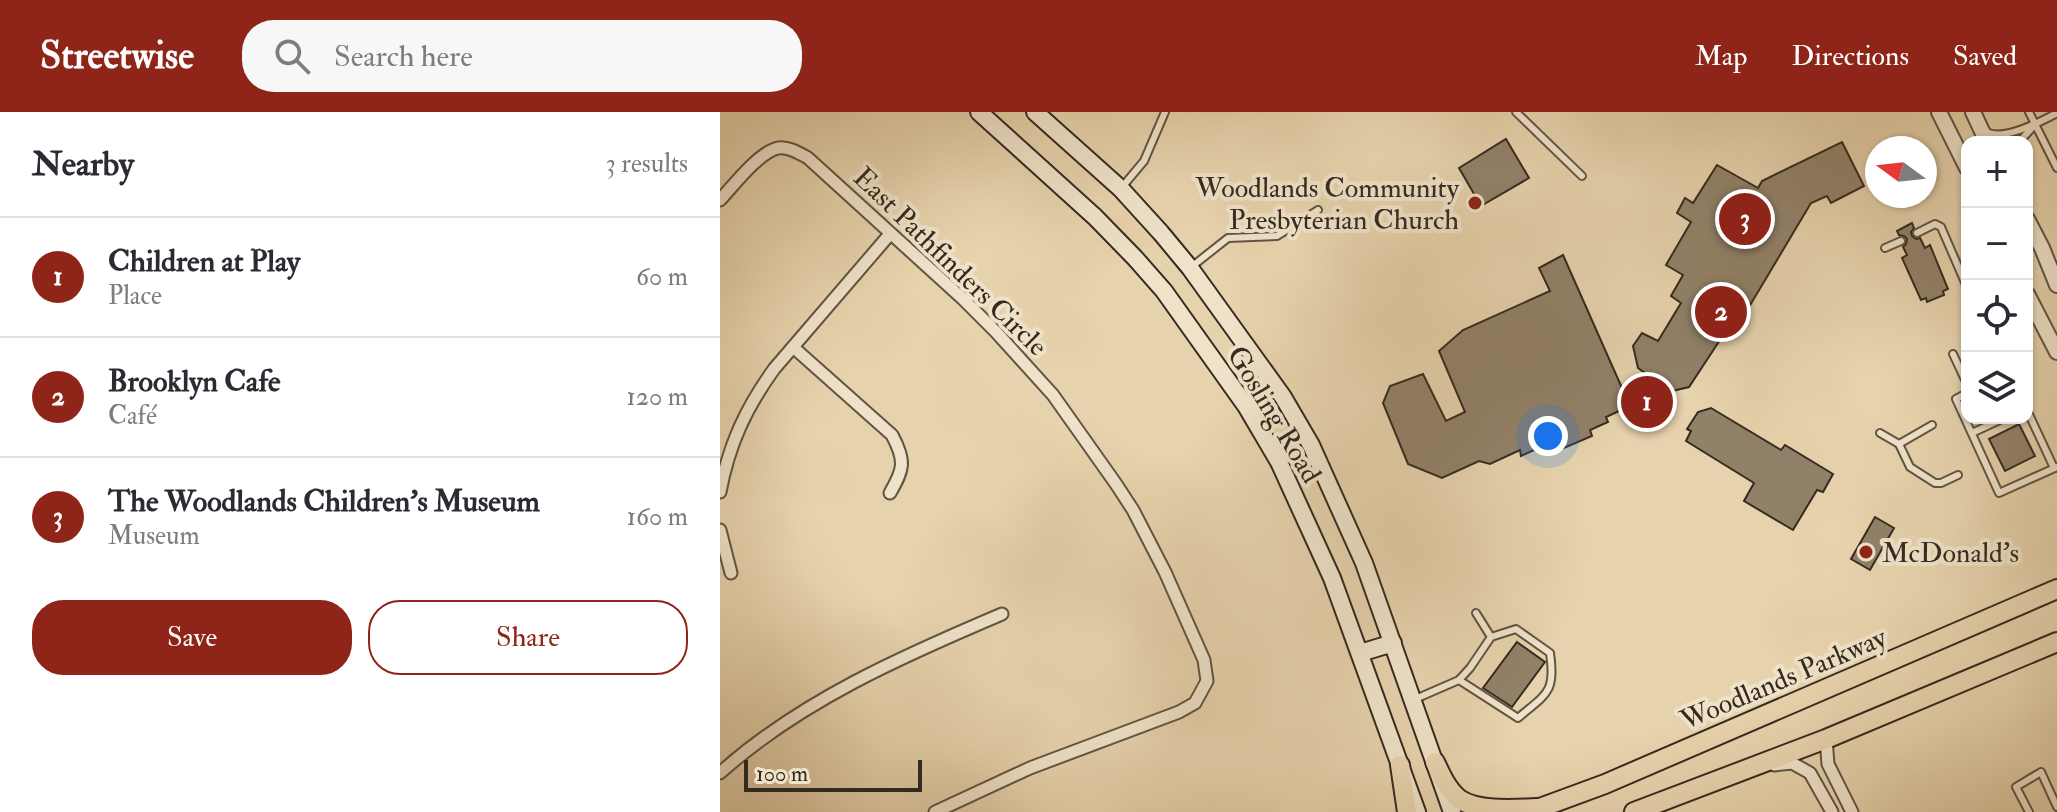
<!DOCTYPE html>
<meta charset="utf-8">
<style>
:root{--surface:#fff;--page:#f7f7f7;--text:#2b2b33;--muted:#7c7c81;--line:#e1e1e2;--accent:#8f2418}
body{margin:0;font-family:"IM FELL Double Pica",serif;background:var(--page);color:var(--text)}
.controls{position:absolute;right:24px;top:24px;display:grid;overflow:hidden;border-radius:16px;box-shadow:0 2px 6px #0004}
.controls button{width:72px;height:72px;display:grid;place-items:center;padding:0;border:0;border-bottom:2px solid var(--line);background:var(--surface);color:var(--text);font:40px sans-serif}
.compass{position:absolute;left:1145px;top:24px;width:72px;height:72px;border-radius:50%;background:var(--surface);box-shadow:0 2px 6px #0004;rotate:285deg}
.scale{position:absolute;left:24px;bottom:20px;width:178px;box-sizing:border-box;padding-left:8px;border:4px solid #352a20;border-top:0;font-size:22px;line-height:28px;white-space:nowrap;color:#352a20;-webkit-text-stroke:6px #efe2c9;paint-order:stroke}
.you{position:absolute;left:828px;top:324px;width:28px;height:28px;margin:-20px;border:6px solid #fff;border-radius:50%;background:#1a73e8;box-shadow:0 0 0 12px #1a73e833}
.badge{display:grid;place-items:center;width:52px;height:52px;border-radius:50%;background:var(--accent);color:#fff;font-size:26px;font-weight:700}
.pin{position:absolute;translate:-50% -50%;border:4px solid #fff;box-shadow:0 2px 8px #0006}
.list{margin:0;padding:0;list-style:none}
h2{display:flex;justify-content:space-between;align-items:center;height:104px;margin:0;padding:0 32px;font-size:34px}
h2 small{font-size:26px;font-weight:400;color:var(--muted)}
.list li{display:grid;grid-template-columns:52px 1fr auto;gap:24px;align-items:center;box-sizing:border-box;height:120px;padding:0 32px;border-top:2px solid var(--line)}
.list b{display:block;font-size:30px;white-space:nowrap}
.list p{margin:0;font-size:26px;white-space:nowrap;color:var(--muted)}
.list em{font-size:26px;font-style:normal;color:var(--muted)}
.actions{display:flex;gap:16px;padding:24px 32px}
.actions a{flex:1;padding:18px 0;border:2px solid var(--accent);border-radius:32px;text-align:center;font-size:28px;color:var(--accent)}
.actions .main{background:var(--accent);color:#fff}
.icon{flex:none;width:44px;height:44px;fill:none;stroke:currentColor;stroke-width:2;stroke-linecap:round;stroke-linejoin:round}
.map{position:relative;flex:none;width:1337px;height:700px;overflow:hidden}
header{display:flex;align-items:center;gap:48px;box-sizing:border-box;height:112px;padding:0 40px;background:var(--accent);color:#fff}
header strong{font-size:38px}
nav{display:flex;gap:44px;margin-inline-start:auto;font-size:28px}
.search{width:560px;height:72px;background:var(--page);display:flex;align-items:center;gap:20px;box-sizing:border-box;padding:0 28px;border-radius:32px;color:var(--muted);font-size:30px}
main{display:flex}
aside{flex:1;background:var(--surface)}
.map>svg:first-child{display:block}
.building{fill:#918169;stroke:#352a20;stroke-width:2}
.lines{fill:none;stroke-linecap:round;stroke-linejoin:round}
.service-casing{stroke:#615443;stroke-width:10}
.minor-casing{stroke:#615443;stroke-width:15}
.tertiary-casing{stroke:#615443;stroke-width:18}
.secondary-casing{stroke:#352a20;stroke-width:20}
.primary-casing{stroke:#352a20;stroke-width:22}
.service{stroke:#efe2c9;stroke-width:6}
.minor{stroke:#efe2c9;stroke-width:11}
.tertiary{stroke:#efe2c9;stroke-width:14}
.secondary{stroke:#efe2c9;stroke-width:16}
.primary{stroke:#e6d2ac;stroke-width:18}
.poi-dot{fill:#8f2418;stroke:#efe2c9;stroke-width:3}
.labels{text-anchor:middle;stroke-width:8;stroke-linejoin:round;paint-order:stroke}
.poi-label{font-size:28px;fill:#352a20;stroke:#efe2c9;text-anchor:end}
.street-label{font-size:28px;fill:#352a20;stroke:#efe2c9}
</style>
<header>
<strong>Streetwise</strong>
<div class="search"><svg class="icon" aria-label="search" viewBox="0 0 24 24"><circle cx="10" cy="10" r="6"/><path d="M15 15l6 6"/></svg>Search here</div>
<nav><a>Map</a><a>Directions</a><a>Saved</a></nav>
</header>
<main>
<aside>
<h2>Nearby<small>3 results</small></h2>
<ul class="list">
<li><span class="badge">1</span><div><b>Children at Play</b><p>Place</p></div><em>60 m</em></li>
<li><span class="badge">2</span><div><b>Brooklyn Cafe</b><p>Café</p></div><em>120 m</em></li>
<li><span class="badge">3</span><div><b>The Woodlands Children's Museum</b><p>Museum</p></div><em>160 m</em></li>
</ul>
<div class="actions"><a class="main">Save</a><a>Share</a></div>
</aside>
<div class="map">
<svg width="1337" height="700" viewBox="0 0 1337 700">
<rect width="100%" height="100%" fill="#e6d2ac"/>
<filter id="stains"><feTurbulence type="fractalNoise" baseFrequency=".0025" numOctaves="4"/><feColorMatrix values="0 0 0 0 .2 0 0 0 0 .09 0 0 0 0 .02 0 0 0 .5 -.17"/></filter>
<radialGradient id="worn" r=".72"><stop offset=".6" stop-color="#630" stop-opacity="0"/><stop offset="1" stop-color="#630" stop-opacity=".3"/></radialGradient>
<!-- building -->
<g class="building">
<path d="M786,27L809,66L761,94L739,56Z"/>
<path d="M1122,30L1144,74L1111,91L1107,84L1091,91L1029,195L1013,186L992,221L1000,228L969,275L944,281L931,274L929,264L918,256L913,234L922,221L938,229L961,191L951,184L963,163L946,153L971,110L957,101L965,86L973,91L997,53L1038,76L1042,69Z"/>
<path d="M1192,111L1194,116L1191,120L1192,124L1196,127L1200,126L1205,136L1210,133L1228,177L1223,179L1224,183L1207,190L1206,186L1201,188L1182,146L1187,143L1183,135L1186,132L1187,127L1184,124L1179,123L1177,119Z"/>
<path d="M843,143L910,294L886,305L888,310L870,318L872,324L844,336L842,331L829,336L827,332L801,344L800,338L770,352L759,349L722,366L688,352L663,291L670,274L703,262L726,309L745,300L719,239L743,218L830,179L819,156Z"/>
<path d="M991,296L1061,338L1065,333L1113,362L1103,380L1097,378L1073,418L1024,389L1034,371L966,329L971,319L967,317L978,300Z"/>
<path d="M1299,312L1315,344L1285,359L1269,327Z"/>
<path d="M1155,405L1174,416L1150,458L1131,447Z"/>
<path d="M797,530L825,550L792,595L763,576Z"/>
</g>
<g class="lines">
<!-- service casing -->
<g class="service-casing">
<g id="service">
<path d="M796,0L862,64"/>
<path d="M1309,0L1337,56"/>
<path d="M1266,20C1284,29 1320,10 1337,1"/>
<path d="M1299,30L1312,16"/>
<path d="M403,74L424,49L445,0"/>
<path d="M1197,121L1215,112L1221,115L1247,175"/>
<path d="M1165,136L1181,129"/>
<path d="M470,156L508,126L557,124L598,98"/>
<path d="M1233,242L1247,272"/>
<path d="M1247,281L1236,287L1279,381L1337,355"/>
<path d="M1307,298L1334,356"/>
<path d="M1160,321L1179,332L1190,355L1215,371H1221L1238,363"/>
<path d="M1252,321L1284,306"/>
<path d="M1179,332L1212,313"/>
<path d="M739,568L798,606C826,582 836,581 830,541L796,517L771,525"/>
<path d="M693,588L739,568L750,556L771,525L756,501"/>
<path d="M1309,700L1296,675L1321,660L1337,695"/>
</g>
</g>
<!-- minor casing -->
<g class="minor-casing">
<g id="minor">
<path d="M0,88C14,73 38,41 58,36C68,34 79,41 88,46L243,187L276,220L333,283L396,372L413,398L445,460L484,548L487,569L475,591L459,600L310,656L215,700"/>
<path d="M73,235L172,323C186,349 184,357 170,381"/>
<path d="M0,380C9,332 26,296 54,257L170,122"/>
<path d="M0,418L11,461"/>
<path d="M1106,627L1108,652L1132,700"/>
<path d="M1054,653L1072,651L1090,661L1112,700"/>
<path d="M0,661C80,589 183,544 282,502"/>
</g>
</g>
<!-- tertiary casing -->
<g class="tertiary-casing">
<g id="tertiary">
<path d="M1219,0L1247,56"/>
<path d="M1253,0L1267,30"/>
<path d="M1307,107L1322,136L1337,173"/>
<path d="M1307,182L1337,240"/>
</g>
</g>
<!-- secondary casing -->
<g class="secondary-casing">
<g id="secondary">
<path d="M259,0L375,105L415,146L444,179L526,294L559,350L612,466L697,700"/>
<path d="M315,0L401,77L441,121L470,156L563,285L591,333L644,451L732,700"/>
<path d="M640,541L673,531"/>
</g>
</g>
<!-- primary casing -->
<g class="primary-casing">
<g id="primary">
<path d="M715,650C721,663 727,677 739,687C758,700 794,697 818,696"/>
<path d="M680,653L687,700"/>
<path d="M809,700L885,672L1337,477"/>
<path d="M914,700L1106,627L1337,530"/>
</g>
</g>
<!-- service -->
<use href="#service" class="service"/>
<!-- minor -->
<use href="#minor" class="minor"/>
<!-- tertiary -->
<use href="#tertiary" class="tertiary"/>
<!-- secondary -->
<use href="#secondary" class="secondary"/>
<!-- primary -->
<use href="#primary" class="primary"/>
</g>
<!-- markers -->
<g class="poi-dot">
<circle cx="755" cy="91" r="8"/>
<circle cx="1146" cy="440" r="8"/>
</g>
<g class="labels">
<!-- poi labels -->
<g class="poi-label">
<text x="739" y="85">Woodlands Community<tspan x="739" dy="32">Presbyterian Church</tspan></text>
<text x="1162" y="450" text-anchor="start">McDonald's</text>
</g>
<!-- street labels -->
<g class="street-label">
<text transform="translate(231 149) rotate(44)" y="10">East Pathfinders Circle</text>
<text transform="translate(555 302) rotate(59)" y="10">Gosling Road</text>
<text transform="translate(1063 566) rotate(-23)" y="10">Woodlands Parkway</text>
</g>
</g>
<rect width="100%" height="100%" filter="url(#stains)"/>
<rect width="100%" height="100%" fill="url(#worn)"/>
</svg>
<div class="controls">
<button>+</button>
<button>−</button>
<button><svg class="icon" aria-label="locate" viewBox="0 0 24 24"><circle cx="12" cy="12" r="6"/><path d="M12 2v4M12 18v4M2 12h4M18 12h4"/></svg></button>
<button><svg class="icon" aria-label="layers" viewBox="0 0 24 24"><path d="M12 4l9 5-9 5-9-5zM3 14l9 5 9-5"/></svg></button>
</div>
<svg class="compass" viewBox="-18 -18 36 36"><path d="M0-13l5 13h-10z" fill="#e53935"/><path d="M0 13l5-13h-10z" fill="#7c7c81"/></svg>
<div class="scale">100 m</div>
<div class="you"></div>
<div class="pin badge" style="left:927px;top:290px">1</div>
<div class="pin badge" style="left:1001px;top:200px">2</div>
<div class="pin badge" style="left:1025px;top:107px">3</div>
</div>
</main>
